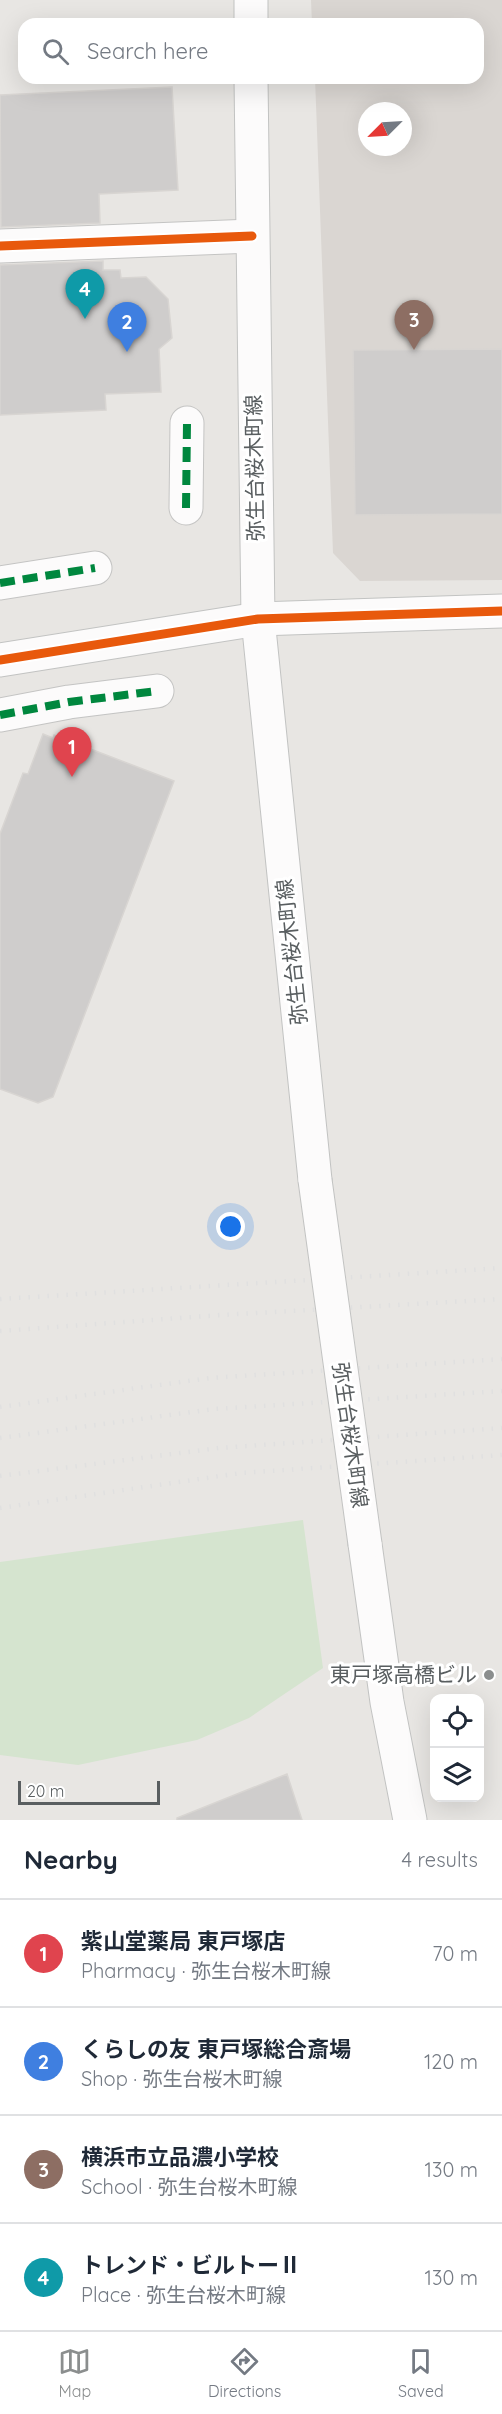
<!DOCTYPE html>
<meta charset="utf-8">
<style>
:root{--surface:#fff;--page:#f2f2f3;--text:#1f2937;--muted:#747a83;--line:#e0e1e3;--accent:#8b8e8e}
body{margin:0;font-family:Quicksand,"Noto Sans JP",sans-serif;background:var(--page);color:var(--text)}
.controls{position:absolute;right:18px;bottom:18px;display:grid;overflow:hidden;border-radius:12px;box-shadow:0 6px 24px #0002}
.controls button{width:54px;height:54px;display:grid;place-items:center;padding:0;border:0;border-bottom:2px solid var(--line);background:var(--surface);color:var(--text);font:30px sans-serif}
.compass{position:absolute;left:358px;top:102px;width:54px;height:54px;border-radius:50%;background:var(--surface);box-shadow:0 6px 24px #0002;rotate:246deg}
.scale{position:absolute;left:18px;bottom:15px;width:142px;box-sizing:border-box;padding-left:6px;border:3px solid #595e60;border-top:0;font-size:16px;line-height:21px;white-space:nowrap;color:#595e60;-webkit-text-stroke:4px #fff;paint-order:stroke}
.you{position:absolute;left:231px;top:1227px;width:21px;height:21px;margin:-15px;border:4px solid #fff;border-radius:50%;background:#1a73e8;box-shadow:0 0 0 9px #1a73e833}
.badge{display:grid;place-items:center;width:39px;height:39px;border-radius:50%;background:var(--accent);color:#fff;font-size:20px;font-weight:700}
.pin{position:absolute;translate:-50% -50px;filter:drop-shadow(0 2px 3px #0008)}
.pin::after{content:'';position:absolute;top:32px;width:21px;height:18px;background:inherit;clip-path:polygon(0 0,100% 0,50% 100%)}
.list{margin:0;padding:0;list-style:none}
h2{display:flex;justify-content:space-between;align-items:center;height:78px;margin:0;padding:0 24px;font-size:26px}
h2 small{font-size:20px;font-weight:400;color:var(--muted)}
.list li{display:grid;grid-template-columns:39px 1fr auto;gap:18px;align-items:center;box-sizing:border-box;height:108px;padding:0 24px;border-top:2px solid var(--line)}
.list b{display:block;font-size:22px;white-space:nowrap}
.list p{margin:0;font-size:20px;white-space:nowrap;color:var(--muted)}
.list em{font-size:20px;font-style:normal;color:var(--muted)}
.icon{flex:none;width:33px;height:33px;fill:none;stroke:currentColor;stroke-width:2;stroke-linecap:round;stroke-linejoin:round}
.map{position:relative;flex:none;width:502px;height:1820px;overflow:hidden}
.search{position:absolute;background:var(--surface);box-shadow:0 6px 24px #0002;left:18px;right:18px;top:18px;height:66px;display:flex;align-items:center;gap:15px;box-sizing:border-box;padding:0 21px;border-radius:18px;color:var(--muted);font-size:22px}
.sheet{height:510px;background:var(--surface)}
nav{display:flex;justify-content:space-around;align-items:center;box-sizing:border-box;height:84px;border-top:2px solid var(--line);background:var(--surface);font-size:16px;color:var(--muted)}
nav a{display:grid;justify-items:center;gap:3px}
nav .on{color:var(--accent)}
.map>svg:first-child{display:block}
.education{fill:#dad6d2;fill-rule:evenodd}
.green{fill:#d5e4cf}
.building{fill:#cfcdcc;stroke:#d8d5d2;stroke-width:1.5}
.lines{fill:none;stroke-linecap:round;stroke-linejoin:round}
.street-casing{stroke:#c4c4c3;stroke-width:35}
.secondary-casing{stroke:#c2c3c2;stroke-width:35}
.street{stroke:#fcfbfb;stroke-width:33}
.secondary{stroke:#fcfbfb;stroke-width:33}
.rail{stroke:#e0e0e0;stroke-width:4.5;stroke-dasharray:1.5 8;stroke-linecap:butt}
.secondary-bridge-casing{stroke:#c2c3c2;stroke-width:35;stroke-linecap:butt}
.secondary-bridge{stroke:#fcfbfb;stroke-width:33}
.quiet{stroke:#00873e;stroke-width:8;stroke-dasharray:15 8;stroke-linecap:butt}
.cycleway-casing{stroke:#fff;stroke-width:13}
.cycleway{stroke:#e8590c;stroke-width:9}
.poi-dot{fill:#8b8e8e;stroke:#fff;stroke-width:2}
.labels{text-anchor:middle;stroke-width:6;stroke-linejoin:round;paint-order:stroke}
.street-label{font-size:21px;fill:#595e60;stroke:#fff}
.poi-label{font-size:21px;fill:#595e60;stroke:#fff;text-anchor:end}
</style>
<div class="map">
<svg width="502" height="1820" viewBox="0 0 502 1820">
<rect width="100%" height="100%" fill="#e8e6e3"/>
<!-- education -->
<path class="education" d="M311,0H502V580L360,581L333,553L315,78H478V24H312ZM367,111H403V147H367Z"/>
<!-- green -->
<path class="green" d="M303,1520L323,1668L249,1718L197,1740L78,1765L0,1755V1562Z"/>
<!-- building -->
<g class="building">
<path d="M172,87L178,190L99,194L100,223L1,227L0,95Z"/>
<path d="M103,261V270H120L121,278L146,277L168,299L172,338L159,349L161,392L105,394L106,410L0,415V265Z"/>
<path d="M502,349V514L355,515L353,350Z"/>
<path d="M43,734L53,738L54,735L174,781L53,1097L38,1103L0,1089V834L23,773L28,774Z"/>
<path d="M287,1774L302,1820H177V1818Z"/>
</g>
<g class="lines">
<!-- street casing -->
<g class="street-casing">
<g id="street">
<path d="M0,246L252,236"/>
<path d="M186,508L187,423"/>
<path d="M0,583L95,568"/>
<path d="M0,715L69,702L157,691"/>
</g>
</g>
<!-- secondary casing -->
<g class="secondary-casing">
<g id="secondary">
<path d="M251,0V24"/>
<path d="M251,78L258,619L315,1180"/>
<path d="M0,660L258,619L502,611"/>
<path d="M365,1544L387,1702L410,1820"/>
</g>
</g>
<!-- street -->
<use href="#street" class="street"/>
<!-- secondary -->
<use href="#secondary" class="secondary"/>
<!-- rail -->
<g class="rail">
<path d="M0,1299L502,1268"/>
<path d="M0,1331L221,1315L502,1299"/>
<path d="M0,1407L210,1378L502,1359"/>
<path d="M0,1438L214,1409L502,1391"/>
<path d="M0,1476L219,1448L502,1428"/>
<path d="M0,1508L241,1473L502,1455"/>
</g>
<!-- secondary-bridge casing -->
<g class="secondary-bridge-casing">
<path id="secondary-bridge" d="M315,1180L365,1544"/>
</g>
<!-- secondary-bridge -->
<use href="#secondary-bridge" class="secondary-bridge"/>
<!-- quiet -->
<g class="quiet">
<path d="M186,508L187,423"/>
<path d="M0,583L95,568"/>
<path d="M0,715L69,702L157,691"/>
</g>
<!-- cycleway casing -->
<g class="cycleway-casing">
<g id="cycleway">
<path d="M0,246L252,236"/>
<path d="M0,660L258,619L502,611"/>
</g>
</g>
<!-- cycleway -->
<use href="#cycleway" class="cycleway"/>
</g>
<!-- markers -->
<circle class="poi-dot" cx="489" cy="1675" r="6"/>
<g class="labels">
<!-- street labels -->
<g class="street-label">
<text transform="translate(255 468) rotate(-91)" y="7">弥生台桜木町線</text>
<text transform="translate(292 952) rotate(-96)" y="7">弥生台桜木町線</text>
<text transform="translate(350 1435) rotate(82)" y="7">弥生台桜木町線</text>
</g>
<!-- poi labels -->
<g class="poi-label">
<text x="477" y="1682">東戸塚高橋ビル</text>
</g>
</g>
</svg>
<div class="controls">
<button><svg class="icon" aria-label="locate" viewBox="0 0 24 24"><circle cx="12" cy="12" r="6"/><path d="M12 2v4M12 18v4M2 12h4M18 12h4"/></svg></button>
<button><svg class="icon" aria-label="layers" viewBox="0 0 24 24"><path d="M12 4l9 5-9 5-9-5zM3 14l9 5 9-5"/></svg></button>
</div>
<svg class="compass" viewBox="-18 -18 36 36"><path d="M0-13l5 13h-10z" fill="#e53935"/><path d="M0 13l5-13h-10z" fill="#747a83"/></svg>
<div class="scale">20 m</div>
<div class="you"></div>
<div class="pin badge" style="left:72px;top:777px;background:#e0444e">1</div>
<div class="pin badge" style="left:127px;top:352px;background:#3f7fe0">2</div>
<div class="pin badge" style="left:414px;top:350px;background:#8d6e63">3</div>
<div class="pin badge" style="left:85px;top:319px;background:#0f9aa8">4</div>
<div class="search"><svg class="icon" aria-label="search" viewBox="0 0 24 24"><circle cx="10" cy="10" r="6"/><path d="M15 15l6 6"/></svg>Search here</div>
</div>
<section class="sheet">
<h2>Nearby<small>4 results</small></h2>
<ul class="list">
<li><span class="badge" style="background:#e0444e">1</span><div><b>紫山堂薬局 東戸塚店</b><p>Pharmacy · 弥生台桜木町線</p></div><em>70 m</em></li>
<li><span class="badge" style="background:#3f7fe0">2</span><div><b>くらしの友 東戸塚総合斎場</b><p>Shop · 弥生台桜木町線</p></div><em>120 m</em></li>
<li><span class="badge" style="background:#8d6e63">3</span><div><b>横浜市立品濃小学校</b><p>School · 弥生台桜木町線</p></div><em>130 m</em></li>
<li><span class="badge" style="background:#0f9aa8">4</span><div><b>トレンド・ビルトーⅡ</b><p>Place · 弥生台桜木町線</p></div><em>130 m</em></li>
</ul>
</section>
<nav>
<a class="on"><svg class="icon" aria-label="map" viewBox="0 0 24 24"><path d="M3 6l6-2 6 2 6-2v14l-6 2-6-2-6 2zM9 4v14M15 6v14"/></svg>Map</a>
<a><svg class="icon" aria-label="directions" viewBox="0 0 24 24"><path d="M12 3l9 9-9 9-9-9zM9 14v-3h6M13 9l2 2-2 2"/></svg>Directions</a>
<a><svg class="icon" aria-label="saved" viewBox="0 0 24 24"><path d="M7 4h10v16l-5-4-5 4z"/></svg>Saved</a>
</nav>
